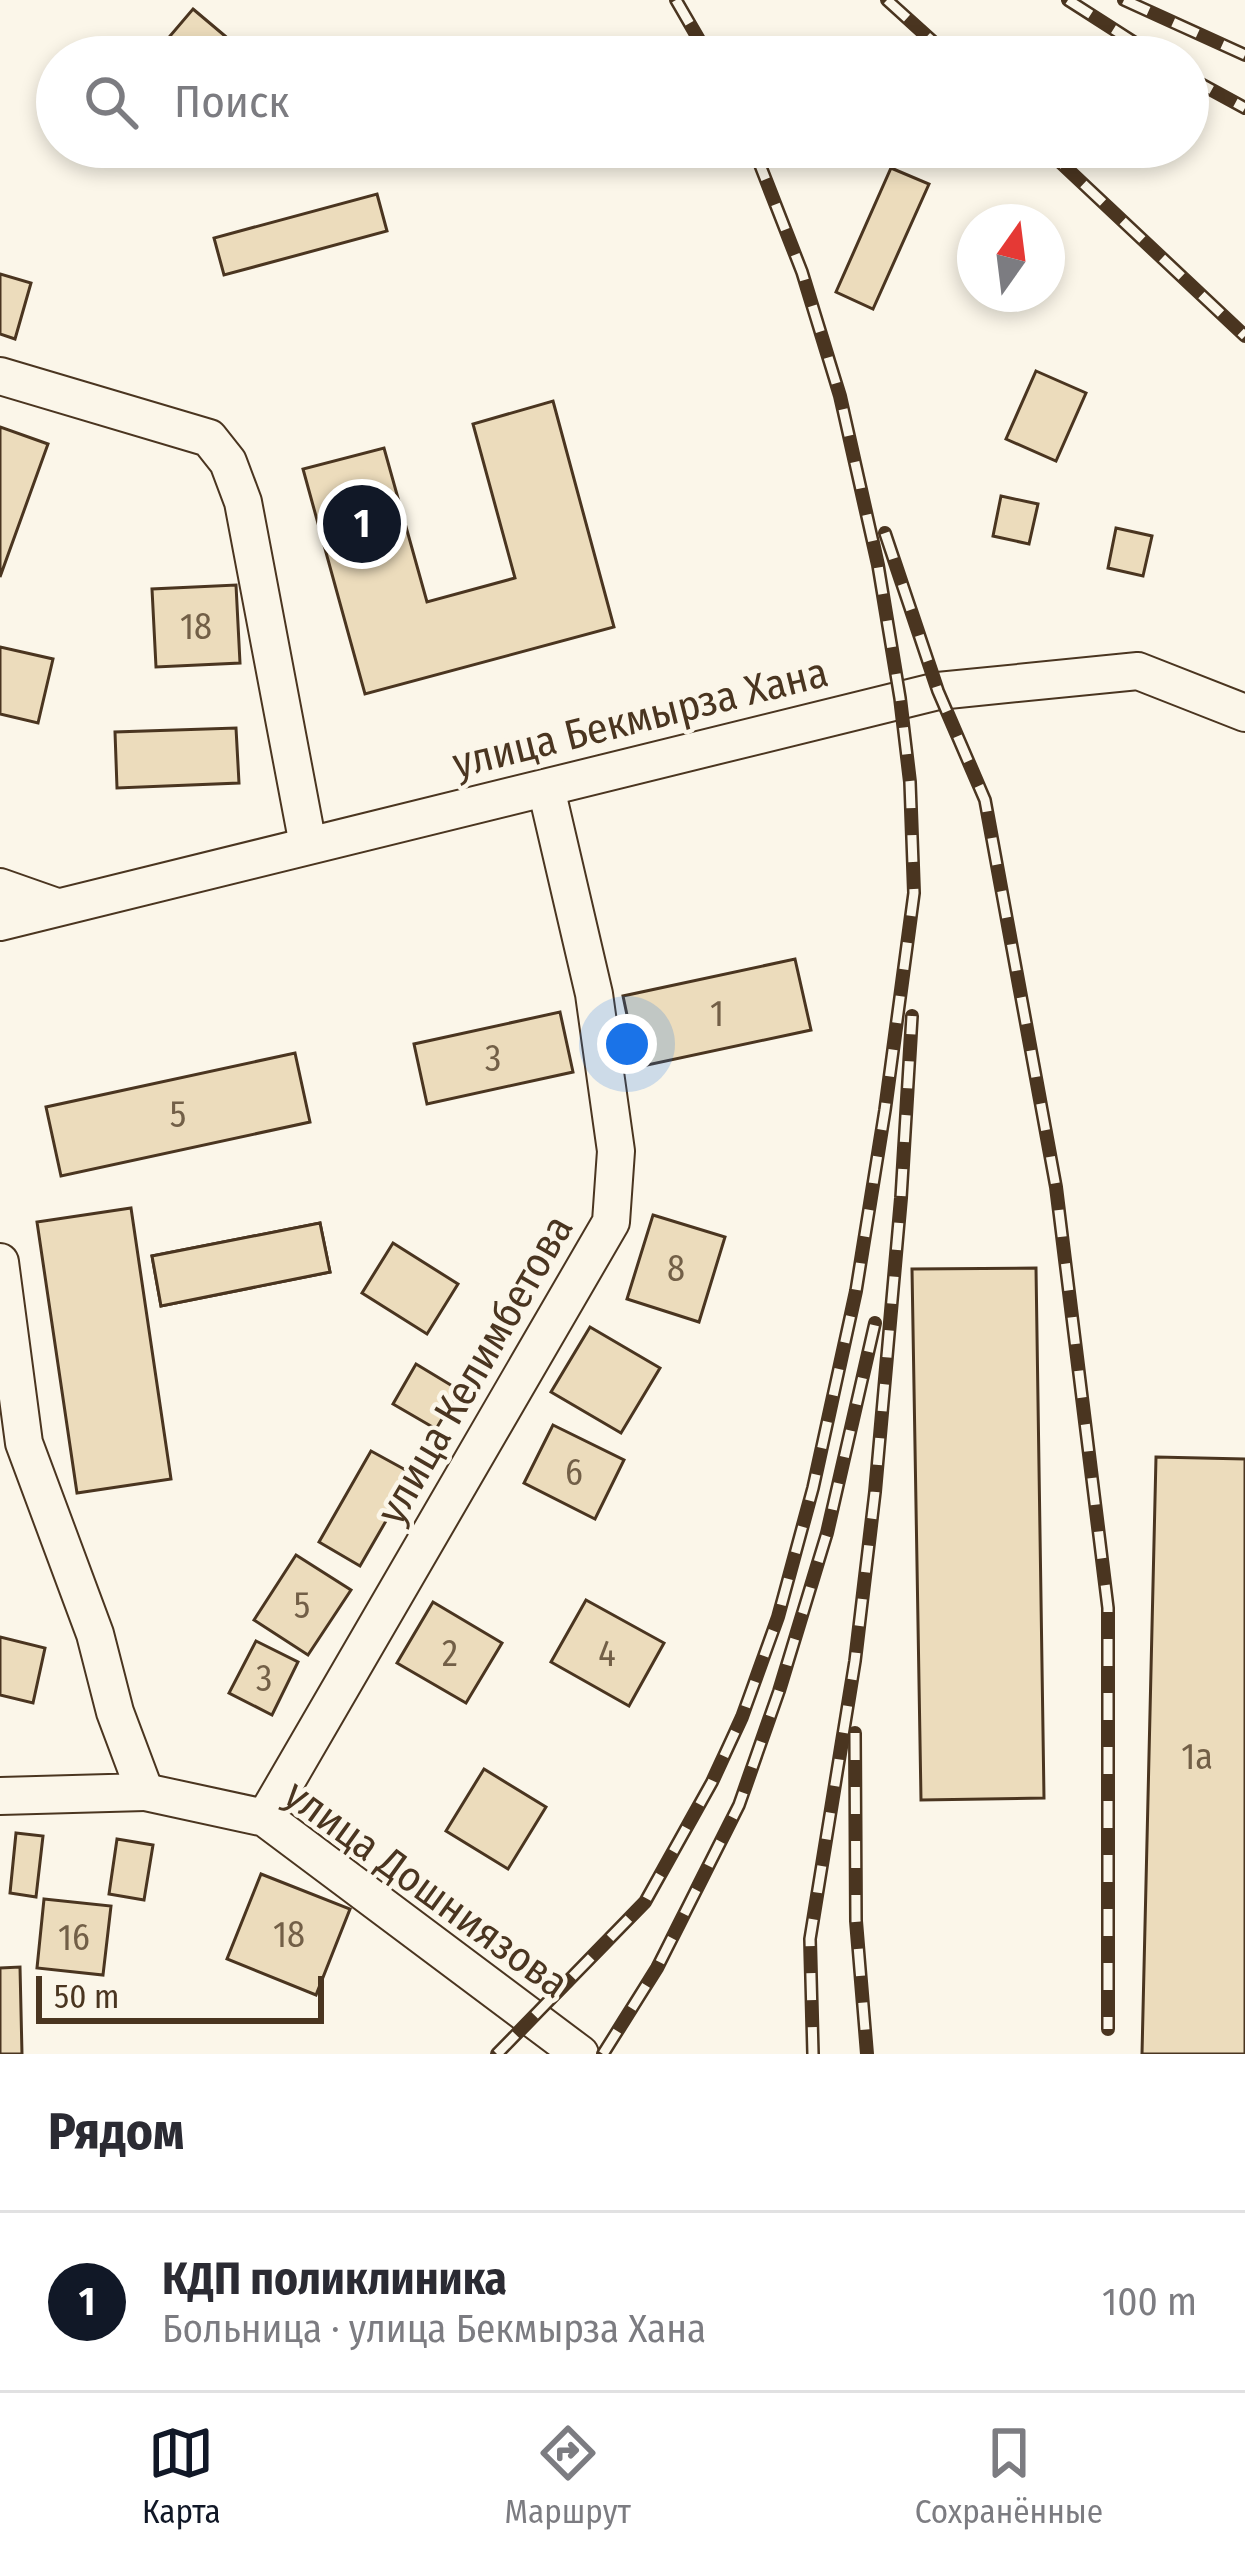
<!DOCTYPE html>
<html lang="ru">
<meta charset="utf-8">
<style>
:root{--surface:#fff;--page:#f2f2f3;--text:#2b2b33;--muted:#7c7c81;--line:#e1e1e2;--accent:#111827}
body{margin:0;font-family:"Fira Sans Condensed",sans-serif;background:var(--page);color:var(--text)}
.compass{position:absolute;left:957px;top:204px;width:108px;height:108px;border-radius:50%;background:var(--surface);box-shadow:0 6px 18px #0003;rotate:14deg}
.scale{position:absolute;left:36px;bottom:30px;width:288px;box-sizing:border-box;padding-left:12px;border:6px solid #4a3520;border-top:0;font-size:33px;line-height:42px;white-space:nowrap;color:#4a3520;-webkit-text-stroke:9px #fbf6e9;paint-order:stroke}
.you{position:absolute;left:627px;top:1044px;width:42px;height:42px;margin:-30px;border:9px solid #fff;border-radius:50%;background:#1a73e8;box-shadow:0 0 0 18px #1a73e833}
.badge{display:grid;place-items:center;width:78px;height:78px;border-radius:50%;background:var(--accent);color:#fff;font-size:39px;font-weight:700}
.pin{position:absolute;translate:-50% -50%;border:6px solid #fff;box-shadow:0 3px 12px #0006}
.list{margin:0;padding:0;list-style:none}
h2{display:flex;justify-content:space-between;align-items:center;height:156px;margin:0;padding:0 48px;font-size:51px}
h2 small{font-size:39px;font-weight:400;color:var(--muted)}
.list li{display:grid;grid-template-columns:78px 1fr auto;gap:36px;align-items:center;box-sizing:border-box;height:180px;padding:0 48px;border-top:3px solid var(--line)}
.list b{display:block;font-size:45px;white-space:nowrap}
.list p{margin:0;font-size:39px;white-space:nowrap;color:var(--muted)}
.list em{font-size:39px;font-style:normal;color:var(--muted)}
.icon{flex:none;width:66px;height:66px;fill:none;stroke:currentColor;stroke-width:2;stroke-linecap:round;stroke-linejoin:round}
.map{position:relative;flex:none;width:1245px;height:2054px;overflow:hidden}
.search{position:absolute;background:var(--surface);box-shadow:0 6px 18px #0003;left:36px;right:36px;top:36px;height:132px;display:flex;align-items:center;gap:30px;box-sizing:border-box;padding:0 42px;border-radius:66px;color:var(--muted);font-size:45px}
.sheet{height:336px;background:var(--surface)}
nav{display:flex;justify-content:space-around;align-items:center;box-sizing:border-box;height:168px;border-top:3px solid var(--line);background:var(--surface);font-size:33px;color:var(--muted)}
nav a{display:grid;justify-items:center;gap:6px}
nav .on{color:var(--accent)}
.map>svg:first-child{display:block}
.building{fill:#ecdcbc;stroke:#4a3520;stroke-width:3}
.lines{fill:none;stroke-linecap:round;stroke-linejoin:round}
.street-casing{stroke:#4a3520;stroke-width:40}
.street{stroke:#fbf6e9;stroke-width:36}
.rail-casing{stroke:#4a3520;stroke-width:14}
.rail{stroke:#fbf6e9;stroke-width:9;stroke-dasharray:27;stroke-linecap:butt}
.labels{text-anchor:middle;stroke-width:9;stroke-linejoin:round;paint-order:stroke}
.number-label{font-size:36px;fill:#725f47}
.street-label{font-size:42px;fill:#4a3520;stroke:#fbf6e9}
</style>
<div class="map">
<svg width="1245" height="2054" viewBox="0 0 1245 2054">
<rect width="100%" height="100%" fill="#fbf6e9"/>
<!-- building -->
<g class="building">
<path d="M193,9L250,57L153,56Z"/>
<path d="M891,168L929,184L873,309L836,292Z"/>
<path d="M377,194L387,231L224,275L214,238Z"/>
<path d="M0,274L31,283L15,339L0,334Z"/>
<path d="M1036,371L1086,393L1056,461L1006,439Z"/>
<path d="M553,401L614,627L365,694L303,469L384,448L427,602L515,578L473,424Z"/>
<path d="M0,427L48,444L0,577Z"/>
<path d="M1001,496L1038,504L1029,544L993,536Z"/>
<path d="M1116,528L1152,536L1143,576L1108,568Z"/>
<path d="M236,585L240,663L156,667L152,589Z"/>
<path d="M0,647L53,659L38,723L0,714Z"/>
<path d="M236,728L239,783L117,788L115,732Z"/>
<path d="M795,959L811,1030L638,1067L623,996Z"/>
<path d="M560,1012L573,1072L427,1104L414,1044Z"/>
<path d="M295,1053L310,1122L61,1176L46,1107Z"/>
<path d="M131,1208L171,1479L77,1493L37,1222Z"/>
<path d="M653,1215L725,1237L699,1322L627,1299Z"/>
<path d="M320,1223L330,1272L161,1306L152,1256Z"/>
<path d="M320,1223L330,1272L161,1306L152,1256Z"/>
<path d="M393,1243L458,1284L427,1334L362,1293Z"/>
<path d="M1036,1268L1044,1798L921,1800L912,1269Z"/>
<path d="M590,1327L660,1368L621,1433L551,1392Z"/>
<path d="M416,1364L459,1390L436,1429L393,1404Z"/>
<path d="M553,1425L624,1460L595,1519L524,1483Z"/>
<path d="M371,1451L413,1474L360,1566L319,1542Z"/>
<path d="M1156,1457L1245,1459V2054H1142Z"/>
<path d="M296,1555L351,1590L308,1655L254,1620Z"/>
<path d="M586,1600L664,1643L629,1706L551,1662Z"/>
<path d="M433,1602L502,1643L466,1703L397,1663Z"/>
<path d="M0,1637L45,1648L33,1703L0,1695Z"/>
<path d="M256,1641L298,1662L272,1715L229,1693Z"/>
<path d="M484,1769L546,1807L508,1869L446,1831Z"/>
<path d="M16,1833L43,1836L36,1897L10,1893Z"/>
<path d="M117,1839L153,1845L144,1900L109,1894Z"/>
<path d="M261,1874L350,1909L316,1995L227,1959Z"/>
<path d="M44,1899L111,1906L103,1975L37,1968Z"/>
<path d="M20,1967L22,2054H0V1968Z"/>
</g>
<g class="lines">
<!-- street casing -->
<g class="street-casing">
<g id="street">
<path d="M0,376L209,438L228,462L243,502L308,845"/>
<path d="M0,887L57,907"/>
<path d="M0,922L938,691L1138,671L1245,713"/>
<path d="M0,1262L24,1443L95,1634L115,1712L145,1792L0,1796"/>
<path d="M145,1792L265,1818L580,2054"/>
<path d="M265,1818L611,1222L616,1151L594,994L546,788"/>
</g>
</g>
<!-- street -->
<use href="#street" class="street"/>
<!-- rail casing -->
<g class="rail-casing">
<g id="rail">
<path d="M676,0L709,57"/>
<path d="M887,0L950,57"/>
<path d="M1068,0L1157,57"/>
<path d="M1124,0L1245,55"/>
<path d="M1188,77L1245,108"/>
<path d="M1044,147L1245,336"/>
<path d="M885,533L938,691L985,800L1056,1187L1108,1608V2029"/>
<path d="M855,1733L856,1921L867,2054"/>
<path d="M497,2054L645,1902L712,1782L742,1717L778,1617L813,1488L856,1291L885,1110L914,893L910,782L900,698L878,565L840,396L802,272L753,147"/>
<path d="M603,2054L657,1968L739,1805L779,1691L827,1533L875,1323"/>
<path d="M813,2054L810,1939L855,1661L875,1492L901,1198L912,1016"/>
</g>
</g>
<!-- rail -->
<use href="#rail" class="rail"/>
</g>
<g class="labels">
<!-- number labels -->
<g class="number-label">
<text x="196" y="639">18</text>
<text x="717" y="1026">1</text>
<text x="493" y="1071">3</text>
<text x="178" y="1127">5</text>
<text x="676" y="1281">8</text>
<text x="574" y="1485">6</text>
<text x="302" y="1618">5</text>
<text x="450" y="1666">2</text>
<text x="607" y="1666">4</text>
<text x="264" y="1691">3</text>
<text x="1197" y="1769">1а</text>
<text x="289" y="1947">18</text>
<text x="74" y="1950">16</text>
</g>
<!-- street labels -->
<g class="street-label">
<text transform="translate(640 717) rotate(-14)" y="15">улица Бекмырза Хана</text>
<text transform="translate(474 1369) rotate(-60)" y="15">улица Келимбетова</text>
<text transform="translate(427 1888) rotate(36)" y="15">улица Дошниязова</text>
</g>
</g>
</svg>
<svg class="compass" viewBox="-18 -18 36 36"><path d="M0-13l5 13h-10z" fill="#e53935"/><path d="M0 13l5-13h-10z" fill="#7c7c81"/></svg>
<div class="scale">50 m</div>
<div class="you"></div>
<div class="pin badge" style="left:362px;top:524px">1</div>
<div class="search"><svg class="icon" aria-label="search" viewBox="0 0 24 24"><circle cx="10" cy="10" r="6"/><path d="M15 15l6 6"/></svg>Поиск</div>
</div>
<section class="sheet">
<h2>Рядом<small></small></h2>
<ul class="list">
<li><span class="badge">1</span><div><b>КДП поликлиника</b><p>Больница · улица Бекмырза Хана</p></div><em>100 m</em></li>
</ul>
</section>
<nav>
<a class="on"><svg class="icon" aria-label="map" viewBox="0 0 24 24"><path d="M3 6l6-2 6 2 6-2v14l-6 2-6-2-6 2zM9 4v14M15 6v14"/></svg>Карта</a>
<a><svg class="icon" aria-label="directions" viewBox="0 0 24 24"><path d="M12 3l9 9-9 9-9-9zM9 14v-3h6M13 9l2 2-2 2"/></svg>Маршрут</a>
<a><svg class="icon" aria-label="saved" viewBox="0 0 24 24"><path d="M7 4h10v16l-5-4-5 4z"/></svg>Сохранённые</a>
</nav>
